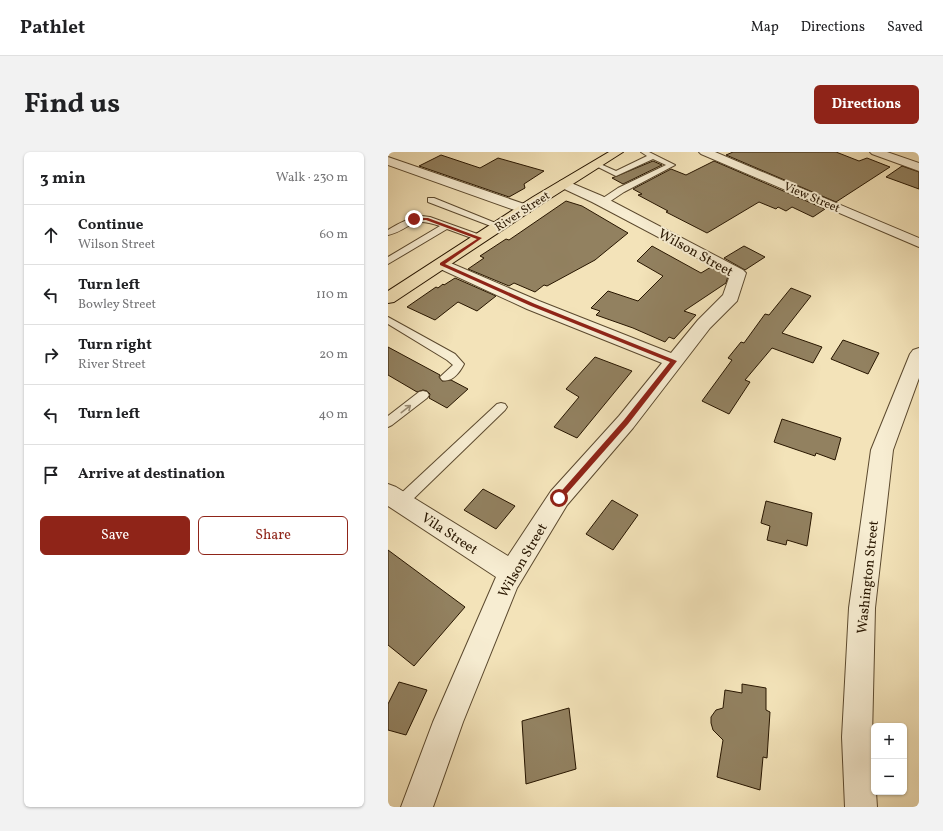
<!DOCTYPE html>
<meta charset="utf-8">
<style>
:root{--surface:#fff;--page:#f2f2f2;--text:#202124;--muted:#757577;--line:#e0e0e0;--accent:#8f2418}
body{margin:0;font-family:Vollkorn,serif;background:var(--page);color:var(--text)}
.controls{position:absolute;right:12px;bottom:12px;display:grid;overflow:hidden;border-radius:6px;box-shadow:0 1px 3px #0004}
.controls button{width:36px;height:36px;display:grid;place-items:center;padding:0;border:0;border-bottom:1px solid var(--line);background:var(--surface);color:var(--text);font:20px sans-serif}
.stop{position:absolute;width:12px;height:12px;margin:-9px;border:3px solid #8f2418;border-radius:50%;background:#fff}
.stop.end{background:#8f2418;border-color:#fff;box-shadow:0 1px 4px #0008}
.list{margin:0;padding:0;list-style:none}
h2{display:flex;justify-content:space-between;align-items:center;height:52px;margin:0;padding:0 16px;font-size:17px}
h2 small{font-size:13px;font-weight:400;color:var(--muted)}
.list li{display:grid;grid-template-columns:26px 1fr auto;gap:12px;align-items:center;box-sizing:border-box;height:60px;padding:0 16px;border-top:1px solid var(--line)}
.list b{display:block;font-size:15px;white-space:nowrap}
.list p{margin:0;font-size:13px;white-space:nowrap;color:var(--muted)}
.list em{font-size:13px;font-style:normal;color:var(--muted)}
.actions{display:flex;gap:8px;padding:12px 16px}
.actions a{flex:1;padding:9px 0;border:1px solid var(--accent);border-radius:6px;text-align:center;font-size:14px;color:var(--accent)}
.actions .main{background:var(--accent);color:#fff}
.icon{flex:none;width:22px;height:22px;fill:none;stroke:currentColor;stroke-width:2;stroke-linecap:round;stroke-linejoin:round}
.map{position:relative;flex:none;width:531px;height:655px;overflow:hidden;border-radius:6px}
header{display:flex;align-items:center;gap:24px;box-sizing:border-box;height:56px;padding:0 20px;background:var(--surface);border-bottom:1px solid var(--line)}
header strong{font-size:19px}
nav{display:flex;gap:22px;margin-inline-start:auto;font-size:14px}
.intro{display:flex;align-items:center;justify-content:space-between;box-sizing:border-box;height:96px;padding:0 24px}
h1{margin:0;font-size:28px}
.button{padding:10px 18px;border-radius:6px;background:var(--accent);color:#fff;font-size:14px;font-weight:700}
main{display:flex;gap:24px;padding:0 24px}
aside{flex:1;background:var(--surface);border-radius:6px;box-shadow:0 1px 3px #0004}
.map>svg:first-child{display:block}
.building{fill:#928160;stroke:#281600}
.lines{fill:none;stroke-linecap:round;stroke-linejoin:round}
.service-casing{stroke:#5b492e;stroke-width:2}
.minor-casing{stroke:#5b492e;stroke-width:2}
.tertiary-casing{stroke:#5b492e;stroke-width:2}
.primary-casing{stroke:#281600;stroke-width:2}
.service{fill:#f7edd2;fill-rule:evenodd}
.minor{fill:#f7edd2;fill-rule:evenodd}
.tertiary{fill:#f7edd2;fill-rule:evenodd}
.primary{fill:#f3e3b9;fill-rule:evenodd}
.oneway{stroke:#9a8c74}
.route{fill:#8f2418}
.labels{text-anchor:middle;stroke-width:4;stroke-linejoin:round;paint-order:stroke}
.far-street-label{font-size:12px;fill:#281600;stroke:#f7edd2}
.street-label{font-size:14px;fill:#281600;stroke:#f7edd2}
</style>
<header>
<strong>Pathlet</strong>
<nav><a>Map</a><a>Directions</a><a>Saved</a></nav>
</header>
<div class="intro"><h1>Find us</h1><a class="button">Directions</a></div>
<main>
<aside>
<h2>3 min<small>Walk · 230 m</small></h2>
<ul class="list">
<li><svg class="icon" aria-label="ahead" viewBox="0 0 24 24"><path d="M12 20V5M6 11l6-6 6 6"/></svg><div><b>Continue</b><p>Wilson Street</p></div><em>60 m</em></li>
<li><svg class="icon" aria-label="left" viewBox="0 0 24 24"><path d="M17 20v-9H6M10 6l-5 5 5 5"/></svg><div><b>Turn left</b><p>Bowley Street</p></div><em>110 m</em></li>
<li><svg class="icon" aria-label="right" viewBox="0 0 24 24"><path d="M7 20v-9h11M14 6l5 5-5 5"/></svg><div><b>Turn right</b><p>River Street</p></div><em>20 m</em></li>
<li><svg class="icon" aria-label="left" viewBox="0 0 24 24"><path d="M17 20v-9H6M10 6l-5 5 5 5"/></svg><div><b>Turn left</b></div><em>40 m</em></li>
<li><svg class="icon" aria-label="arrive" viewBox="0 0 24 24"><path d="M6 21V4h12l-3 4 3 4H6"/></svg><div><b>Arrive at destination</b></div></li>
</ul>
<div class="actions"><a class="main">Save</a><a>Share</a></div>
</aside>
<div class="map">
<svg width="531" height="655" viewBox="0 0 531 655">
<rect width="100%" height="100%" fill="#f3e3b9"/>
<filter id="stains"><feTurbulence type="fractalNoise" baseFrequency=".005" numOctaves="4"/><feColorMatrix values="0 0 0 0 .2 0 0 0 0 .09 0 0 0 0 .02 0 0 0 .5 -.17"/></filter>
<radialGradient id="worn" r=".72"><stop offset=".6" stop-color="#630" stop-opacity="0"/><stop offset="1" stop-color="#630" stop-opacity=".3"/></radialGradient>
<!-- building -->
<g class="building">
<path d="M345,0H448L471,9L479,6L502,15L448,50L338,3Z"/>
<path d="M53,3L92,16L110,6L156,19L136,32L137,36L121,45L31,14Z"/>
<path d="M265,9L274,13L235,32L224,26Z"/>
<path d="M326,9L437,57L425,65L404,55L398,59L390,55L388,57L371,50L319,81L278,60L280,59L250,43L254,42L245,37L283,17L298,23Z"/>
<path d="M514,14L531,20V37L498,25Z"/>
<path d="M178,49L194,54L240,81L207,108L159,134L156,133L147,140L126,131L121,134L80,117L96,106L92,104L118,87L121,88Z"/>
<path d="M264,94L313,121L323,115L340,124L338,131L296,159L308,163L286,187L281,185L277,190L245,176L208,163L212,159L203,156L220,139L250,149L275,124L249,109Z"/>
<path d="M356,94L377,105L357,118L336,106Z"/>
<path d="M67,126L108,144L89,159L70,150L47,168L19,155L48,135L50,136L55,132L56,133Z"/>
<path d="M403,136L423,144L394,181L434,195L425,211L384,196L357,228L362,230L341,262L314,249L344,208L340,206L353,190L356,191L377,162L381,163Z"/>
<path d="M455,188L491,201L480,222L443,207Z"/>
<path d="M0,195L52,223L51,225L54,229L63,228L80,237L59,256L41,246L42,242L39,239L35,238L29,240L0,223Z"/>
<path d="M207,205L244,219L189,286L166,275L191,245L178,237Z"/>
<path d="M394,267L453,286L447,308L428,301L427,304L386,290Z"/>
<path d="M95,337L127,354L108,377L76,358Z"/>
<path d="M224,348L250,363L225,398L198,382Z"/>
<path d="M378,349L424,361L419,394L399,388L398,393L379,388L382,374L373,371Z"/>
<path d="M0,398L77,455L26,514L0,493Z"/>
<path d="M11,530L39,538L18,583L0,578V552Z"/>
<path d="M354,532L378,536V558L382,560L379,606L375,605L372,638L329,625L335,588L325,578L323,571V565L328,558L335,556L337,538L354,541Z"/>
<path d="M181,556L188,617L138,632L134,569Z"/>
</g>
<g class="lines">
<!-- service casing -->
<g class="service-casing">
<g id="service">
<path d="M253,0H261L287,13L236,40L218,52H212V48L230,36L278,13L265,7L228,24L206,13V11H210L228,19L259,4Z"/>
<path d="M40,46H46L115,74L111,76H108L40,50Z"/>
<path d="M34,64L42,65L95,84L96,86L92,89L59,77L0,112V105L52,74C20,63 25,77 0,83V78C11,71 21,66 34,64Z"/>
<path d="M0,165L67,202L76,212C72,220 64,231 54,228L52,225L65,213L59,208L0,172Z"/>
<path d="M35,239L39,240L41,243L39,246L4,273L0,275V264L31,240Z"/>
<path d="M113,251L117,252L119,255L117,258L18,354L13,356L8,354L6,350L8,346L109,252Z"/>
</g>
</g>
<!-- minor casing -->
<g class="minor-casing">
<g id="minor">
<path d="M311,0H327L531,86V95L313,2Z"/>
<path d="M482,0H499L531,11V19L484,2Z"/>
<path d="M0,5L142,54L144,57L142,60H132L0,13Z"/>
<path d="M176,28L214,44L355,118L358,121L349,149L322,176L245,276L179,353L129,436L75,570L45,655H13L45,570L108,425L0,354V332L8,335L120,404L163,339L231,264L274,211L139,157L48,115L45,112L48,109L53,107L58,109L151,149L283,201L310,168L335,143L342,123L204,50L172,35L170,32L172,29Z"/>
</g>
</g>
<!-- tertiary casing -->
<g class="tertiary-casing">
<path id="tertiary" d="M531,196V226L505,298L487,456L484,585L486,640H488L489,655H457L454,585L461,456L483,298L522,202L525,198Z"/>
</g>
<!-- primary casing -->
<g class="primary-casing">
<path id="primary" d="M221,0H235L155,51L6,150L0,151V139L145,45Z"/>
</g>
<!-- service -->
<use href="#service" class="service"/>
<!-- minor -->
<use href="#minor" class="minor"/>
<!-- tertiary -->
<use href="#tertiary" class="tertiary"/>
<!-- primary -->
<use href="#primary" class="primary"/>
</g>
<!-- one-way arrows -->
<defs><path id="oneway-shaft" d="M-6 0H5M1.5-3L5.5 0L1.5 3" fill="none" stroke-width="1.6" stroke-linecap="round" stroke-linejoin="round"/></defs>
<use class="oneway" href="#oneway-shaft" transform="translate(18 257) rotate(-38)"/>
<!-- route -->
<path class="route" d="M26,66H40L94,86L57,112L147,152L289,209L240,272L173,348H169V344L236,268L282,210L143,154L52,113V111L89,87L38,68H24Z"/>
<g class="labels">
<!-- far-street labels -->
<g class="far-street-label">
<text transform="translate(424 45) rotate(23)" y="4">View Street</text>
<text transform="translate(134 59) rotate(-33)" y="4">River Street</text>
</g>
<!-- street labels -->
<g class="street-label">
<text transform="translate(308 100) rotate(29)" y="5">Wilson Street</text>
<text transform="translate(62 381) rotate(33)" y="5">Vila Street</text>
<text transform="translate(134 408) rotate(-60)" y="5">Wilson Street</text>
<text transform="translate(479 425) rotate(-84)" y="5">Washington Street</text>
</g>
</g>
<rect width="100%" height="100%" filter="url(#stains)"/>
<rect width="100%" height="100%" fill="url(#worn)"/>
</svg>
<div class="controls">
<button>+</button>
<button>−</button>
</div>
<div class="stop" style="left:171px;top:346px"></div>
<div class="stop end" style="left:26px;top:67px"></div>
</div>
</main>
